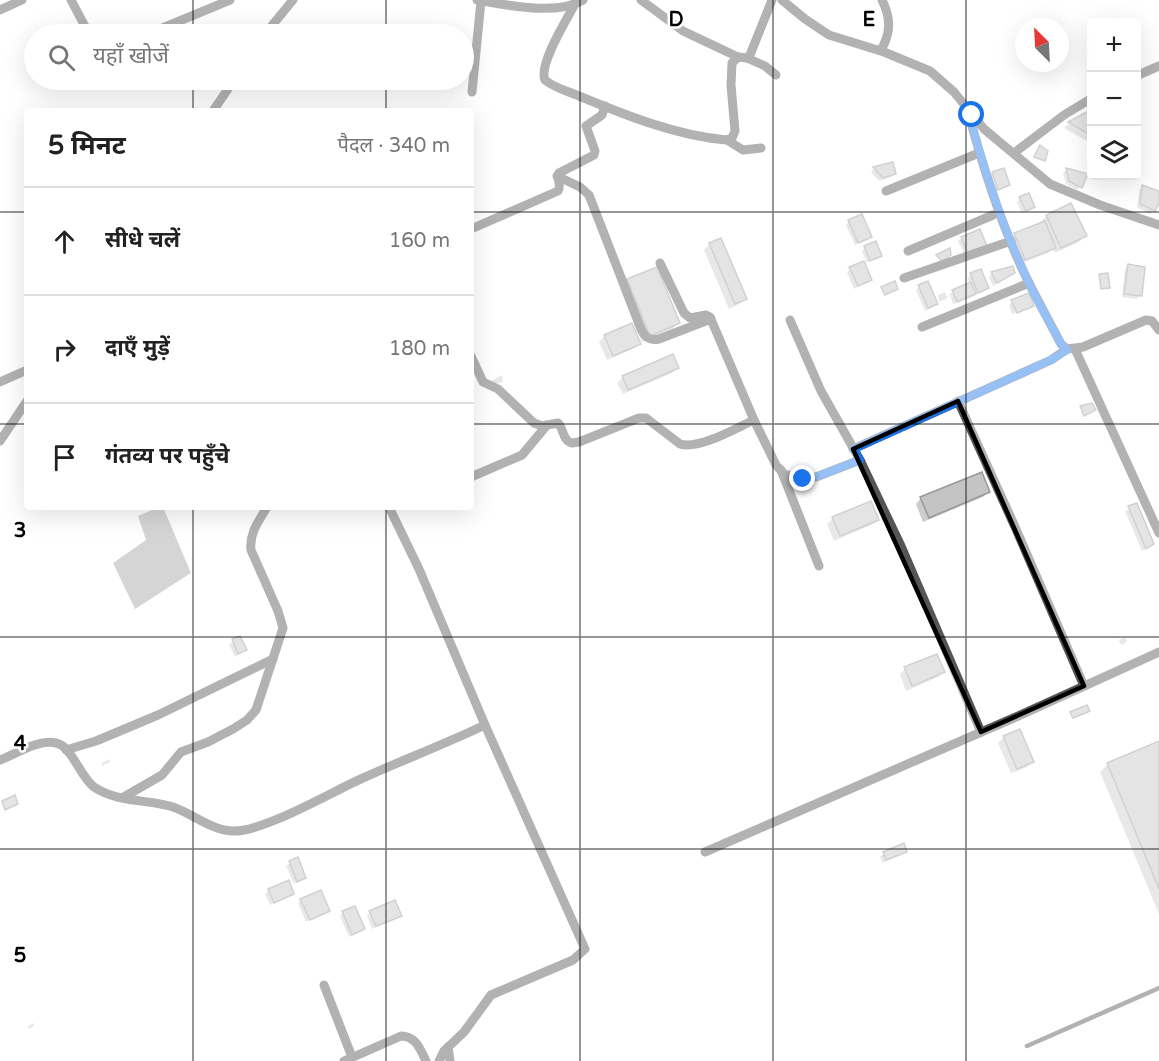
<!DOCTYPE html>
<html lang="hi">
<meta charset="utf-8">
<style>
:root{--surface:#fff;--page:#f2f2f2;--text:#222;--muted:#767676;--line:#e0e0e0}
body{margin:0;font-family:"Varela Round","Noto Sans Devanagari",sans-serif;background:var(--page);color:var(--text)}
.controls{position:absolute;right:18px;top:18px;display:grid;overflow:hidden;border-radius:6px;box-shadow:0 6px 24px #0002}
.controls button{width:54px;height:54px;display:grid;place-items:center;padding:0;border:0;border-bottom:2px solid var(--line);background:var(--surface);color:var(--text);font:30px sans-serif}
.compass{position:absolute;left:1015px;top:18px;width:54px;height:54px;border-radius:50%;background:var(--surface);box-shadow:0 6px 24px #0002;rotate:336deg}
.stop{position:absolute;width:18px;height:18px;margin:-14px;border:4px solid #1a73e8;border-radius:50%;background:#fff}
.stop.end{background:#1a73e8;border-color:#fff;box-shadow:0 2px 6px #0008}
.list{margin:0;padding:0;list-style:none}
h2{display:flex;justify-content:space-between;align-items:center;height:78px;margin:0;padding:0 24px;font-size:26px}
h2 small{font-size:20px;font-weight:400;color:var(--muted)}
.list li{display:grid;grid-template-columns:39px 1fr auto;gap:18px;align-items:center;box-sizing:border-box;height:108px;padding:0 24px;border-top:2px solid var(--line)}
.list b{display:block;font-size:22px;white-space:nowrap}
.list em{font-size:20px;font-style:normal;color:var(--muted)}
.icon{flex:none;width:33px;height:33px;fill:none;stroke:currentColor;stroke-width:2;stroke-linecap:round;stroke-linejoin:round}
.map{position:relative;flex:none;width:1159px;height:1061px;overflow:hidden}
.search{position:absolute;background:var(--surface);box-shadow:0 6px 24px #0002;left:24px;top:24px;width:450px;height:66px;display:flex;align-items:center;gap:15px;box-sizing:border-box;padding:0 21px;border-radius:33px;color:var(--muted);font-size:22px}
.panel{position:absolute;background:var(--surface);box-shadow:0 6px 24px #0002;left:24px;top:108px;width:450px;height:402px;border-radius:6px}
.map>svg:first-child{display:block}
.water{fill:#a3a3a3}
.shadow{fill:#0003}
.building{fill:#c4c4c4;stroke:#999;stroke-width:1.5}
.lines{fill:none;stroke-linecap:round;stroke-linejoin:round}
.service{stroke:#555;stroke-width:4.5}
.minor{stroke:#555;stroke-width:9}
.route{stroke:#1a73e8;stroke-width:8}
.marked{fill:none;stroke:#000;stroke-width:4.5;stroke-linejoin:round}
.grid{fill:none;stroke:#000;stroke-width:1.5;stroke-opacity:0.55}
.grid-label{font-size:20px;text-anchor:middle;font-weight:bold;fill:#000;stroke:#fff;stroke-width:5;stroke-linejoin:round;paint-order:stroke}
</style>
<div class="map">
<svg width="1159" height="1061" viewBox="0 0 1159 1061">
<rect width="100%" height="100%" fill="#fff"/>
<!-- water -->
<path class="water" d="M159,507H163L191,573L135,609L113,563L146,540L138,516Z"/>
<!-- shadow -->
<g class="shadow">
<path d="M1092,111V144L1064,128L1069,123Z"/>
<path d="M892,164L895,174L891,177L879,181L871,172L874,169Z"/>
<path d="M1066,170L1086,175L1077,190L1066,184L1063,173Z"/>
<path d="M993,173L1008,185L995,192L989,177Z"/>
<path d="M1142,187L1159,193V200L1150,214L1137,207L1139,190Z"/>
<path d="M1020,198L1033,206L1022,213L1017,202Z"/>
<path d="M1070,205L1085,236L1079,242L1055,253L1053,248L1048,253L1019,264L1009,240L1015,235L1042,224L1041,222L1046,216Z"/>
<path d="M849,221L870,237L855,245L846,225Z"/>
<path d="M962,238L985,245L965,256L958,241Z"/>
<path d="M709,244L745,299L739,304L729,309L704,250Z"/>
<path d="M865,247L880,255L867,263L862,251Z"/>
<path d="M1128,266L1140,295L1137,299L1122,297L1125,269Z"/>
<path d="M850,269L870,280L854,289L847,272Z"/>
<path d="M992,273H1013L993,286L989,277Z"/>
<path d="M971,275L987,288L984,291L953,304L950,295L946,299L939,302L938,295L945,292L947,297L953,291L970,284L967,278Z"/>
<path d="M628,280L678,323L671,331L642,342L620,288Z"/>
<path d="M919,287L936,304L933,307L925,311L916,290Z"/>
<path d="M1012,302L1032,306L1012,314L1009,305Z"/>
<path d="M605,336L639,344L633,349L607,360L599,342Z"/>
<path d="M677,368L672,373L623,394L617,383L623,377Z"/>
<path d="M502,375L503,382L495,384L491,381Z"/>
<path d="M988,492L983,497L923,522L916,504L921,498Z"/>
<path d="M1136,505L1152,544L1142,551L1125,511Z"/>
<path d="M833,518L877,520L871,525L834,541L827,524Z"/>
<path d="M1125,637L1127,642L1121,645L1119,640Z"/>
<path d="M240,638L245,650L235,657L229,644Z"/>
<path d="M905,669L943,672L938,677L906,691L900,674Z"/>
<path d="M1004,737L1032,761L1027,767L1011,773L998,743Z"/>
<path d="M1159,743V914L1100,772L1107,765Z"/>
<path d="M110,759V762L102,766V763Z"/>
<path d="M906,851L883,863L880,857L884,853Z"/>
<path d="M290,863L305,877L294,884L286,866Z"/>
<path d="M269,890L293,894L270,905L265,894Z"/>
<path d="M301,900L329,911L306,922L298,903Z"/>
<path d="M343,913L364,929L349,937L340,916Z"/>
<path d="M370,913L400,915L396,919L372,929L367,916Z"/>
<path d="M33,1023L34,1026L29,1029L28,1026Z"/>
</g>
<!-- building -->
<g class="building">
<path d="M1092,109V136L1068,122Z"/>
<path d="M1040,145L1048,151L1045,161L1034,157Z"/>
<path d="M893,162L896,174L883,178L873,167Z"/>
<path d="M1004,168L1010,185L998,190L992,172Z"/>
<path d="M1066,168L1088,174L1082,188L1069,181Z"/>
<path d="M1142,185L1159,191V203L1155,211L1140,204Z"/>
<path d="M1029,193L1035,207L1026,211L1019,197Z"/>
<path d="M1071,203L1087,236L1061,248L1046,215Z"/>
<path d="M862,214L872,237L858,243L848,220Z"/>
<path d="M1045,221L1056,248L1025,260L1014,233Z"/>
<path d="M980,229L987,246L968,254L961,237Z"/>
<path d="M721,238L747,299L735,304L709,243Z"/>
<path d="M876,241L882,256L870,261L864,246Z"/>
<path d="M950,248L951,255L942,261L936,255Z"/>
<path d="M864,261L872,280L858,286L849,267Z"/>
<path d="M1128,264L1145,267L1142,296L1124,294Z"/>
<path d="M1013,266L1015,273L997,283L991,272Z"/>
<path d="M657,267L680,323L650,336L627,279Z"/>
<path d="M981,269L989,288L978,293L970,273Z"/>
<path d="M1108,273L1110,288L1101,289L1099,274Z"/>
<path d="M895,281L898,289L885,295L881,287Z"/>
<path d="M928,281L938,304L928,308L918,285Z"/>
<path d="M971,282L976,294L957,302L952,290Z"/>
<path d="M1029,293L1034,306L1017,313L1011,300Z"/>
<path d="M632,323L641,344L613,356L604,335Z"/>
<path d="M673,354L679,368L628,390L622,376Z"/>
<path d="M1092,403L1096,410L1084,416L1080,406Z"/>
<path d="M982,472L990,492L929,518L920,497Z"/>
<path d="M871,501L879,520L840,536L832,517Z"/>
<path d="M1137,503L1154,544L1146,549L1128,506Z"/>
<path d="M240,636L247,650L238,654L232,639Z"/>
<path d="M937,654L945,672L912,686L904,667Z"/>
<path d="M1087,705L1090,711L1073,718L1070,712Z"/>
<path d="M1020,729L1034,762L1017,769L1003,736Z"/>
<path d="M1159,741V889L1107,763Z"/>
<path d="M15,795L18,804L5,810L2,801Z"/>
<path d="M904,843L907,852L886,860L883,852Z"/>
<path d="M298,857L306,878L297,882L289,861Z"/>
<path d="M289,880L294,894L274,903L268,889Z"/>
<path d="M321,890L330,911L310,920L300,899Z"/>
<path d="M395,900L402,916L376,926L369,911Z"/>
<path d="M355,906L365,929L352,935L342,911Z"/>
</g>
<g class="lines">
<!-- service -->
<path class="service" d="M1027,1046L1159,988"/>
<!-- minor -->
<g class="minor">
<path d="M71,0L89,34"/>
<path d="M477,0C508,5 555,16 583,0"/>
<path d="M641,0L683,31L738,57"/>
<path d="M782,0L805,19L829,35L884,52L930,71L954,92L984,129L1050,184L1100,205L1159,225"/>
<path d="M575,4C567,19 538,65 545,80C554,88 568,91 579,96C625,115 677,136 727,140L732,138L735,131L731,85L732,63L738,57L747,58L750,55L772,0"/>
<path d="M0,10L22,0"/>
<path d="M148,34L230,0"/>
<path d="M265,34L293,0"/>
<path d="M881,50C891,33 891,18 882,0"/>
<path d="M747,58L765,66L776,75"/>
<path d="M1136,76L1159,66"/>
<path d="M472,92L481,1"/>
<path d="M213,111L234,80"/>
<path d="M969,115C984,171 1002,227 1027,279C1038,301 1050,323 1061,344L1067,349L1083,347L1146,320L1152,321L1159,330"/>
<path d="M727,140L743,150L761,148"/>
<path d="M1014,153L1064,115L1092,98"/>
<path d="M557,176L580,187L589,195L641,329C645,337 649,341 659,339L711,319"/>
<path d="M886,191L979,153"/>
<path d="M471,229L558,191C562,185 556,179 559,173L594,155L595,151L586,126L602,115L605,106"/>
<path d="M908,251L993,215"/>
<path d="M660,263L684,313L690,318L706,315L710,317L754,420L776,465L784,474L803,479L816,477L860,460"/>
<path d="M904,278L1011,241"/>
<path d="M790,320L821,391L860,460L901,546L981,732"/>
<path d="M922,327L1029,283"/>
<path d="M1075,349L1159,533"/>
<path d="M471,356L483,382L498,389L534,423L542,426L558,423C564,429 562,440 572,443L579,442L639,418H646L680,444C699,450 736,428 754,420"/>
<path d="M0,382L27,370"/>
<path d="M958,401L1016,529L1084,686"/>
<path d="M0,441L27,401"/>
<path d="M853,449L1051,360L1067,349"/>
<path d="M781,470L819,566"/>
<path d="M471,477L522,455L547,425"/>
<path d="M389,507L419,569L485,725L585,949L573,960L491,995L464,1032L444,1051L439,1061"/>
<path d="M66,750L96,741L158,715L273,659"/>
<path d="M0,760C16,754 38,739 56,743C72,746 80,777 94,787C118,803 148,799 173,807C193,814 211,830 232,831C262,833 333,791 363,778C403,760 445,744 485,725"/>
<path d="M122,798L162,775L181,752L208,742L233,729L247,720L256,710L283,628L278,611L251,550C249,533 259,521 267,507"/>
<path d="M705,852L1016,717L1159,652"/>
<path d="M324,985L352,1057"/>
<path d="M448,1047L450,1061"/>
<path d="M344,1061L401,1036C416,1036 420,1049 426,1061"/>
</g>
</g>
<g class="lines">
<!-- route -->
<path class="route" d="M803,479L816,477L860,460L854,449L1051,360L1067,350L1061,344C1050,323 1037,301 1027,279C1002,225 983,168 968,110L972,115"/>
</g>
<!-- marked area -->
<path d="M0 0H1159V1061H0ZM958,401L1084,686L981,732L853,449Z" fill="#fff" fill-opacity=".55" fill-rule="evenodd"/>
<path class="marked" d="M958,401L1084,686L981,732L853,449Z"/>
<!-- grid -->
<path class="grid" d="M193,0V34M386,0V34M580,0V1061M773,0V1061M966,0V1061M193,80V111M386,80V111M0,212H27M471,212H1159M0,424H27M471,424H1159M193,507V1061M386,507V1061M0,637H1159M0,849H1159"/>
<g class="grid-label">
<text x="676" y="26">D</text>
<text x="869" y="26">E</text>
<text x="20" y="537">3</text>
<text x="20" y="750">4</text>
<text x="20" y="962">5</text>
</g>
</svg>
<div class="controls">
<button>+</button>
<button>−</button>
<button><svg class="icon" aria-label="layers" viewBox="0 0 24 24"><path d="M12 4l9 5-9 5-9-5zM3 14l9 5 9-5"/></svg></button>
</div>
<svg class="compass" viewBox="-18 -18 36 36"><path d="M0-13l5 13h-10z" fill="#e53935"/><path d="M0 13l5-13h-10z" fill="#767676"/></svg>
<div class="stop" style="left:972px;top:115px"></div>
<div class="stop end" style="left:803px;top:479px"></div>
<div class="search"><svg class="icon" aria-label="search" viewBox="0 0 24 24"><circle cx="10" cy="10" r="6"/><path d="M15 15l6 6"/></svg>यहाँ खोजें</div>
<section class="panel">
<h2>5 मिनट<small>पैदल · 340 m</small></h2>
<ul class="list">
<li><svg class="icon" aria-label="ahead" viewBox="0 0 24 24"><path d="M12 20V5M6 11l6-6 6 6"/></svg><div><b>सीधे चलें</b></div><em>160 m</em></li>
<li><svg class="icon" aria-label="right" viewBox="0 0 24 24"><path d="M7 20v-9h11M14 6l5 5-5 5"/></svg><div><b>दाएँ मुड़ें</b></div><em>180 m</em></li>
<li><svg class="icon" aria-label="arrive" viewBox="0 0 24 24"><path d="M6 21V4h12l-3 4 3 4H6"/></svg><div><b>गंतव्य पर पहुँचे</b></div></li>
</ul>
</section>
</div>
